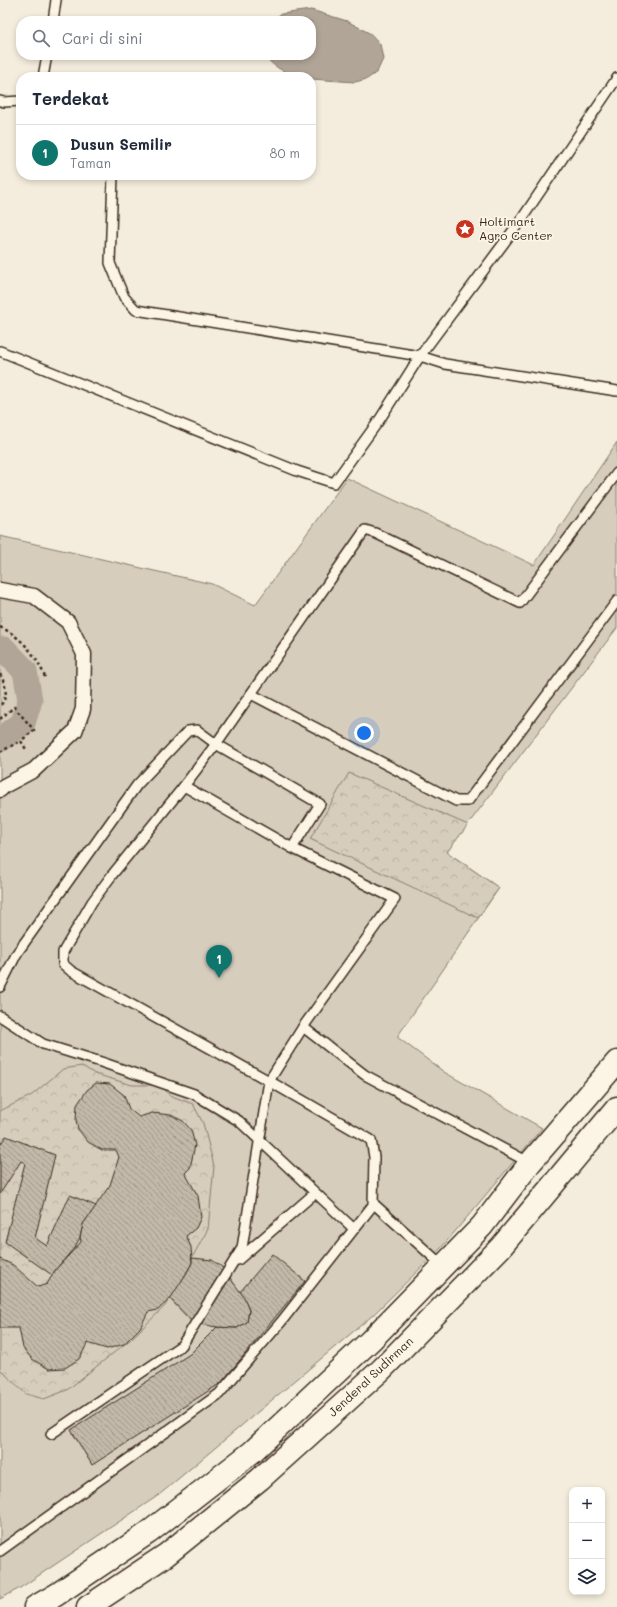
<!DOCTYPE html>
<html lang="id">
<meta charset="utf-8">
<style>
:root{--surface:#fff;--page:#f2f2f3;--text:#1f2937;--muted:#747a83;--line:#e0e1e3;--accent:#0f766e}
body{margin:0;font-family:Mali,sans-serif;background:var(--page);color:var(--text)}
.controls{position:absolute;right:12px;bottom:12px;display:grid;overflow:hidden;border-radius:8px;box-shadow:0 2px 6px #0003}
.controls button{width:36px;height:36px;display:grid;place-items:center;padding:0;border:0;border-bottom:1px solid var(--line);background:var(--surface);color:var(--text);font:20px sans-serif}
.you{position:absolute;left:364px;top:733px;width:14px;height:14px;margin:-10px;border:3px solid #fff;border-radius:50%;background:#1a73e8;box-shadow:0 0 0 6px #1a73e833}
.badge{display:grid;place-items:center;width:26px;height:26px;border-radius:50%;background:var(--accent);color:#fff;font-size:13px;font-weight:700}
.pin{position:absolute;translate:-50% -33px;filter:drop-shadow(0 1px 2px #0008)}
.pin::after{content:'';position:absolute;top:21px;width:14px;height:12px;background:inherit;clip-path:polygon(0 0,100% 0,50% 100%)}
.list{margin:0;padding:0;list-style:none}
h2{display:flex;justify-content:space-between;align-items:center;height:52px;margin:0;padding:0 16px;font-size:17px}
h2 small{font-size:13px;font-weight:400;color:var(--muted)}
.list li{display:grid;grid-template-columns:26px 1fr auto;gap:12px;align-items:center;box-sizing:border-box;height:56px;padding:0 16px;border-top:1px solid var(--line)}
.list b{display:block;font-size:15px;white-space:nowrap}
.list p{margin:0;font-size:13px;white-space:nowrap;color:var(--muted)}
.list em{font-size:13px;font-style:normal;color:var(--muted)}
.icon{flex:none;width:22px;height:22px;fill:none;stroke:currentColor;stroke-width:2;stroke-linecap:round;stroke-linejoin:round}
.map{position:relative;flex:none;width:617px;height:1607px;overflow:hidden}
.search{position:absolute;background:var(--surface);box-shadow:0 2px 6px #0003;left:16px;top:16px;width:300px;height:44px;display:flex;align-items:center;gap:10px;box-sizing:border-box;padding:0 14px;border-radius:16px;color:var(--muted);font-size:15px}
.panel{position:absolute;background:var(--surface);box-shadow:0 2px 6px #0003;left:16px;top:72px;width:300px;height:108px;border-radius:16px}
.map>svg:first-child{display:block}
.green{fill:#d6cdbd;stroke:#887c6e}
.forest{fill:url(#forest-crowns);stroke:#887c6e}
.water{fill:#b0a596;stroke:#817466}
.lines{fill:none;stroke-linecap:round;stroke-linejoin:round}
.canal{stroke:#b0a596;stroke-width:25}
.building{fill:url(#building-back-hatch);stroke:#3b2a1e}
.service-casing{stroke:#3b2a1e;stroke-width:12}
.pedestrian-casing{stroke:#3b2a1e;stroke-width:17}
.trunk-casing{stroke:#3b2a1e;stroke-width:25}
.path{stroke:#3b2a1e;stroke-width:2.5;stroke-dasharray:3 3;stroke-linecap:butt}
.service{stroke:#fcf5e5;stroke-width:9}
.pedestrian{stroke:#fcf5e5;stroke-width:14}
.trunk{stroke:#fcf5e5;stroke-width:22}
.labels{text-anchor:middle;stroke-width:3.5;stroke-linejoin:round;paint-order:stroke}
.poi-label{font-size:12px;fill:#3b2a1e;stroke:#fcf5e5;text-anchor:start}
.street-label{font-size:12px;fill:#3b2a1e;stroke:#fcf5e5}
</style>
<div class="map">
<svg width="617" height="1607" viewBox="0 0 617 1607">
<defs>
<pattern id="forest-crowns" width="20" height="18" patternUnits="userSpaceOnUse"><rect width="20" height="18" fill="#d6cdbd"/><path d="M2 6a3 3 0 1 1 6 0M12 15a3 3 0 1 1 6 0" fill="none" stroke="#b9b0a2"/></pattern>
<pattern id="building-back-hatch" width="6" height="6" patternUnits="userSpaceOnUse"><rect width="6" height="6" fill="#c3b9aa"/><path d="M-1 5l2 2M0 0l6 6M5-1l2 2" fill="none" stroke="#a0978a"/></pattern>
</defs>
<rect width="100%" height="100%" fill="#f4eddd"/>
<filter id="ink" filterUnits="userSpaceOnUse"><feTurbulence type="fractalNoise" baseFrequency=".025" numOctaves="2"/><feDisplacementMap in="SourceGraphic" scale="8" xChannelSelector="R" yChannelSelector="G"/><feConvolveMatrix kernelMatrix="1 2 1 2 8 2 1 2 1" color-interpolation-filters="sRGB"/></filter>
<g filter="url(#ink)">
<!-- green -->
<path class="green" d="M617,442V628L447,852L499,888L397,1037L444,1072L542,1128L442,1247L373,1315L159,1495L20,1588L0,1599V536L212,584L255,605L347,478L534,565Z"/>
<!-- forest -->
<g class="forest">
<path d="M349,773L468,825L447,852L499,888L478,918L310,839Z"/>
<path d="M82,1066L95,1074L132,1085H162L169,1095L193,1104L203,1123L214,1166L208,1229L165,1306L131,1339L67,1390L44,1399L26,1394L0,1369V1111L32,1095L63,1069Z"/>
</g>
<!-- water -->
<path class="water" d="M311,10L347,21L371,34L380,44L383,59L377,72L367,79L355,82L311,79V77C293,77 275,70 264,55H311V21H270L281,14Z"/>
<g class="lines">
<!-- canal -->
<path class="canal" d="M0,649H4L25,671L30,700L23,723L0,740"/>
</g>
<!-- building -->
<g class="building">
<path d="M96,1083L110,1084L124,1095L129,1109L139,1117L152,1113L171,1115L183,1121L191,1130L195,1145L190,1168L185,1173L198,1196L201,1217L196,1228L186,1236L191,1247L192,1263L174,1295L158,1310L148,1312L140,1328L124,1344L107,1349L87,1343L84,1350L79,1359L65,1368L49,1369L32,1359L23,1348L19,1328H0V1259L13,1265L38,1287L47,1284L56,1269L81,1242L80,1237L83,1224L110,1185L119,1157L116,1150H102L88,1142L78,1129L76,1120L77,1105L87,1090Z"/>
<path d="M6,1136L55,1155L35,1238L47,1246L70,1195L96,1206L83,1224L80,1237L75,1247L56,1269L52,1275L5,1242L25,1163L21,1161L0,1194V1145Z"/>
<path d="M272,1254L305,1281L221,1383L92,1465L71,1430L190,1354L217,1327L237,1328L247,1322L249,1310L240,1292Z"/>
<path d="M192,1258L212,1260L222,1267L244,1297L249,1310L247,1322L237,1328L217,1327L193,1323L170,1299L186,1274L192,1263Z"/>
</g>
<g class="lines">
<!-- service casing -->
<g class="service-casing">
<g id="service">
<path d="M53,21L56,0"/>
<path d="M43,77L47,55"/>
<path d="M0,101L4,102L21,101"/>
<path d="M113,175L110,263L124,297L136,310L420,356L445,364L617,391"/>
<path d="M0,351L297,471L334,483L380,419L420,356L521,220L617,78"/>
<path d="M251,694L456,801H468L617,601"/>
<path d="M0,987L17,953L137,785L188,731L197,730L216,744L320,804L292,848"/>
<path d="M0,1016L43,1044L101,1062L194,1094L239,1121L354,1229"/>
<path d="M303,1027L365,1075L530,1163"/>
<path d="M374,1204L443,1266"/>
<path d="M238,1260L315,1193"/>
<path d="M51,1434L182,1345L242,1248L269,1081L303,1027L395,899L292,848L184,786"/>
<path d="M0,1551L219,1394L281,1322L373,1205L374,1157L371,1140L269,1081L71,971L63,964V952L92,902L112,875L184,786L216,744L365,530L375,533L520,603L617,473"/>
</g>
</g>
<!-- pedestrian casing -->
<g class="pedestrian-casing">
<path id="pedestrian" d="M0,590L34,596L68,622L84,654L83,709L75,731L34,770L4,786L0,790"/>
</g>
<!-- trunk casing -->
<g class="trunk-casing">
<g id="trunk">
<path d="M35,1607L56,1595L148,1533L252,1452L371,1340L482,1226L530,1163L617,1062"/>
<path d="M88,1607L166,1555L260,1479L381,1370L501,1247L617,1108"/>
</g>
</g>
<!-- path -->
<g class="path">
<path d="M0,627C22,637 38,657 46,680"/>
<path d="M0,674C6,685 9,696 0,706"/>
<path d="M0,719L14,707L34,730L21,741L27,751"/>
<path d="M0,752L21,741"/>
</g>
<!-- service -->
<use href="#service" class="service"/>
<!-- pedestrian -->
<use href="#pedestrian" class="pedestrian"/>
<!-- trunk -->
<use href="#trunk" class="trunk"/>
</g>
</g>
<!-- icons -->
<defs>
<g id="sight-disc" transform="scale(1)"><circle r="9.5" fill="#c8321e" stroke="#fcf5e5"/><path d="M0-6L1.8-2.2L6-1.7L2.9 1.2L3.7 5.4L0 3.3L-3.7 5.4L-2.9 1.2L-6-1.7L-1.8-2.2Z" fill="#fff"/></g>
</defs>
<g fill-rule="evenodd">
<use href="#sight-disc" x="465" y="229"/>
</g>
<g class="labels">
<!-- poi labels -->
<g class="poi-label">
<text x="479" y="226">Holtimart<tspan x="479" dy="14">Agro Center</tspan></text>
</g>
<!-- street labels -->
<g class="street-label">
<text transform="translate(371 1377) rotate(-43)" y="4">Jenderal Sudirman</text>
</g>
</g>
</svg>
<div class="controls">
<button>+</button>
<button>−</button>
<button><svg class="icon" aria-label="layers" viewBox="0 0 24 24"><path d="M12 4l9 5-9 5-9-5zM3 14l9 5 9-5"/></svg></button>
</div>
<div class="you"></div>
<div class="pin badge" style="left:219px;top:978px">1</div>
<div class="search"><svg class="icon" aria-label="search" viewBox="0 0 24 24"><circle cx="10" cy="10" r="6"/><path d="M15 15l6 6"/></svg>Cari di sini</div>
<section class="panel">
<h2>Terdekat<small></small></h2>
<ul class="list">
<li><span class="badge">1</span><div><b>Dusun Semilir</b><p>Taman</p></div><em>80 m</em></li>
</ul>
</section>
</div>
